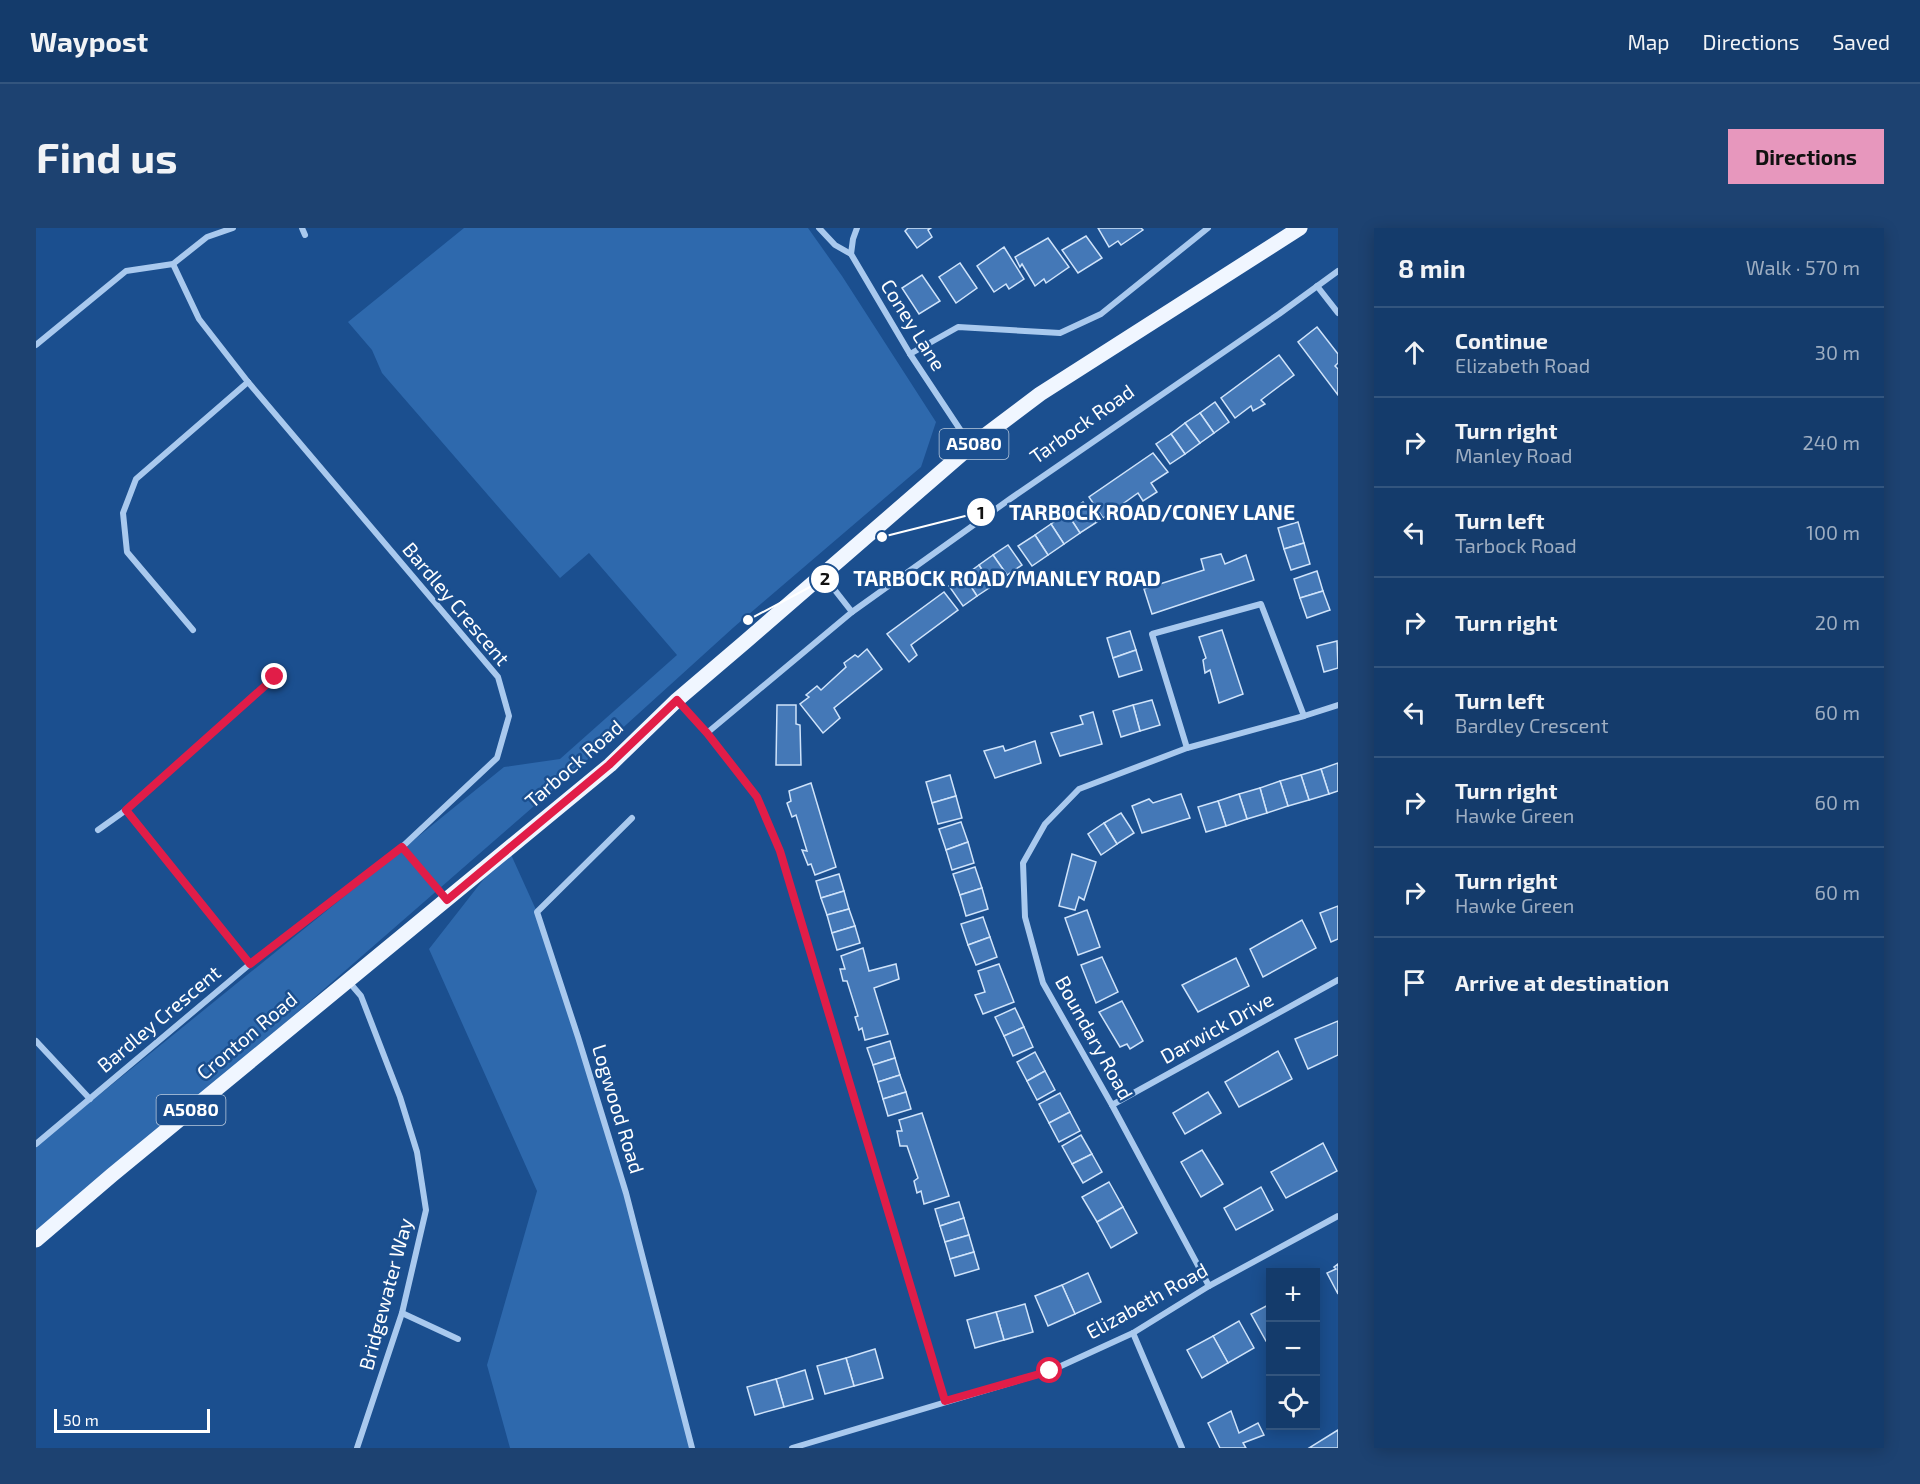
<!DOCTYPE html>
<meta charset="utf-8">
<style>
:root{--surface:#143b6b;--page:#1d4271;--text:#f1f3f6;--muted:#9dadc1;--line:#33557e;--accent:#e797bd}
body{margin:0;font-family:"Exo 2",sans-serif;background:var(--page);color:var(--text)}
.controls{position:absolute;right:18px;bottom:18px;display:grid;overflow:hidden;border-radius:0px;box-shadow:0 3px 15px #0003}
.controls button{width:54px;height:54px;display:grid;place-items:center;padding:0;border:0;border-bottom:2px solid var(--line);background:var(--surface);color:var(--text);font:30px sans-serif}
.scale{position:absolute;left:18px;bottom:15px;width:156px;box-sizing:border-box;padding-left:6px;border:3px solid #fff;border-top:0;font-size:16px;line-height:21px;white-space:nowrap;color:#fff;-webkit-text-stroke:4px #1b4f8f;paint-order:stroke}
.stop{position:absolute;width:18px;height:18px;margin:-14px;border:4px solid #e11d48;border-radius:50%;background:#fff}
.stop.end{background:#e11d48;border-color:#fff;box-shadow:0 2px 6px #0008}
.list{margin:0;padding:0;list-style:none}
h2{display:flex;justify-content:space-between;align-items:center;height:78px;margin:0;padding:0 24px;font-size:26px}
h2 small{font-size:20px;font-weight:400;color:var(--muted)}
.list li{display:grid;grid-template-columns:39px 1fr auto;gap:18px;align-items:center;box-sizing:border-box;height:90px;padding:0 24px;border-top:2px solid var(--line)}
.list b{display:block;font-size:22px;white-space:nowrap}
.list p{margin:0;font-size:20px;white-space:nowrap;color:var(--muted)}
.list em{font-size:20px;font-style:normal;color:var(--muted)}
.icon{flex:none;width:33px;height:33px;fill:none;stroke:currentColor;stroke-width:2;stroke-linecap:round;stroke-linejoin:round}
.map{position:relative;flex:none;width:1302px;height:1220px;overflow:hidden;border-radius:0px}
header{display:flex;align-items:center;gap:36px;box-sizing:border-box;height:84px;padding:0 30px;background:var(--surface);border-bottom:2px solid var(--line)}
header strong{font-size:28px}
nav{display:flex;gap:33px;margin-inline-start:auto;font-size:21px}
.intro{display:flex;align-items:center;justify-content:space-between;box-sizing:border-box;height:144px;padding:0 36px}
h1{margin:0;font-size:42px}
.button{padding:15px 27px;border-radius:0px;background:var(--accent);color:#111;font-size:21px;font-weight:700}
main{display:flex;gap:36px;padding:0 36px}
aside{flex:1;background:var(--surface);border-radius:0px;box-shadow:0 3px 15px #0003}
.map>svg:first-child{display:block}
.green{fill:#2e69ad}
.building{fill:#4478b7;stroke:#cfe3fa;stroke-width:1.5}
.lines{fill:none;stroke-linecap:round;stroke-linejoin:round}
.street{stroke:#a9c9ee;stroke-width:6}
.primary{stroke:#f0f6ff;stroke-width:15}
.route{stroke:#e11d48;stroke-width:8}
.labels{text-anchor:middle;stroke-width:5;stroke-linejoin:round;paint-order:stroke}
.shield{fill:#1b4f8f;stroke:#bbcadd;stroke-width:1.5}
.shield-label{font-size:18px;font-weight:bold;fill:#fff}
.street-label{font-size:20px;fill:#fff;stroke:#1b4f8f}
.leader{fill:none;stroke:#fff;stroke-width:2}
.callout-dot{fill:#fff;stroke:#1b4f8f;stroke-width:2}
.mark-label{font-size:18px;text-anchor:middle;font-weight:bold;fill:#111}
.callout-label{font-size:21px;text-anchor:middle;font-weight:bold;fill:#fff;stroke:#1b4f8f;stroke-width:5;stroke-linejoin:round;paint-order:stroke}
</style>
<header>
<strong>Waypost</strong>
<nav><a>Map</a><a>Directions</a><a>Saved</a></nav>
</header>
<div class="intro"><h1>Find us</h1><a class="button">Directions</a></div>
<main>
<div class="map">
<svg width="1302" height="1220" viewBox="0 0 1302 1220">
<rect width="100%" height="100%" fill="#1b4f8f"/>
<!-- green -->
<g class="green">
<path d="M428,0H772L806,48L900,194L885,239L698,399L559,525L0,1012V918L468,539L524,531L641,427L553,325L524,350L346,145L336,122L312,94Z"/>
<path d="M472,620L501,684L590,965L656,1220H474L451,1137L501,963L393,721Z"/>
</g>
<!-- building -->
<g class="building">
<path d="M872,0H895L892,2L896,9L881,20L869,3Z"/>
<path d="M1062,0H1105L1107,2L1085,17L1082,13L1073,19Z"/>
<path d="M1050,8L1066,30L1042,45L1026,22Z"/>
<path d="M1012,10L1033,39L1010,55L1008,51L999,58L986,36L984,39L979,29Z"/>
<path d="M968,19L988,51L973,61L970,56L958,64L941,38Z"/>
<path d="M924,35L941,60L920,75L903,49Z"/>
<path d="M886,47L904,73L883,86L866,60Z"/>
<path d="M1281,99L1302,126V135L1299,138L1302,141V167L1262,114Z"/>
<path d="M1243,127L1258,147L1225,172L1229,176L1217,183L1215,178L1199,190L1185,170Z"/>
<path d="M1179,174L1193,194L1178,205L1164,185Z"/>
<path d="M1164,185L1178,205L1164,215L1149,195Z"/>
<path d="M1149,195L1164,215L1149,226L1135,206Z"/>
<path d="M1135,206L1149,226L1134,236L1120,216Z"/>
<path d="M1117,225L1132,244L1115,255L1121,264L1107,273L1102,265L1067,290L1053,269Z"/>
<path d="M1047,274L1061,294L1044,305L1031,285Z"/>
<path d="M1031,285L1044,305L1028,316L1015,296Z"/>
<path d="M1262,294L1268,315L1248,321L1242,300Z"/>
<path d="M1015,296L1028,316L1012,327L999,307Z"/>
<path d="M999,307L1012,327L996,338L982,318Z"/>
<path d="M1268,315L1274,336L1255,342L1248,321Z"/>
<path d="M972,317L986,337L971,347L957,327Z"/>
<path d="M1185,326L1189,336L1210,327L1218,352L1116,386L1108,361L1168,342L1165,331Z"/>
<path d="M957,327L971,347L956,358L943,337Z"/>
<path d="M943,337L956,358L941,368L928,348Z"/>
<path d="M1281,343L1287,363L1264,370L1258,351Z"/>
<path d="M928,348L941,368L927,378L913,358Z"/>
<path d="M1287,363L1294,382L1271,390L1264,370Z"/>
<path d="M908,364L922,382L875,417L881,427L873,434L851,406Z"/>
<path d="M1186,402L1207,466L1183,475L1174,442L1169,445L1167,432L1170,430L1163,409Z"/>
<path d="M1094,403L1100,422L1077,430L1071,410Z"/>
<path d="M1301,413L1302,440L1288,444L1281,418Z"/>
<path d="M831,421L846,441L798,480L804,490L787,505L764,476L773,469L770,467L781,458L785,462L810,439L808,435L819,427L822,429Z"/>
<path d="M1100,422L1106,442L1083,449L1077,430Z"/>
<path d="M1116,472L1124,497L1104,503L1097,477Z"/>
<path d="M741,477H760V496L764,497L765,537H740Z"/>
<path d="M1097,477L1104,503L1085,509L1077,483Z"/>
<path d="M1057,484L1066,516L1024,528L1015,505L1047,496L1044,488Z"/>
<path d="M999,513L1005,535L959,550L948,523L967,518L969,523Z"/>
<path d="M1302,535V563L1293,566L1285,541Z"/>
<path d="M1285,541L1293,566L1273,572L1265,547Z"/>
<path d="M914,547L920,568L896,575L890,554Z"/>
<path d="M1265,547L1273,572L1252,578L1244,553Z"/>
<path d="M1244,553L1252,578L1231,585L1224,560Z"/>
<path d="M775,555L800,639L779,647L775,636L772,637L766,622L771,623L760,587L756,589L751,575L755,573L753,563Z"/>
<path d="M1224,560L1231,585L1211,591L1203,566Z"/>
<path d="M1145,566L1154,590L1106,605L1096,578L1113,571L1117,575Z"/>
<path d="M1203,566L1211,591L1190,598L1182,573Z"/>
<path d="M920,568L926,590L902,596L896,575Z"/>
<path d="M1182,573L1190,598L1170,604L1162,579Z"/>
<path d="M1085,585L1098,605L1081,616L1068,595Z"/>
<path d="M925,594L932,614L910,622L903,601Z"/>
<path d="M1068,595L1081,616L1065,627L1052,606Z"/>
<path d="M932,614L938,635L916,642L910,622Z"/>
<path d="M1036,626L1060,634L1048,672L1043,669L1039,682L1023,678Z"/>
<path d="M939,639L946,660L924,667L917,646Z"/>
<path d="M803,646L808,663L785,670L780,653Z"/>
<path d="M946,660L952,681L930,688L924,667Z"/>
<path d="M808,663L813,681L791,687L785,670Z"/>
<path d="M1302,678V711L1295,714L1284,685Z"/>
<path d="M813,681L819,698L796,705L791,687Z"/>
<path d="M1051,682L1064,719L1042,727L1029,690Z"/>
<path d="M947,689L954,709L932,717L925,696Z"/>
<path d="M1266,692L1280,720L1227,749L1214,721Z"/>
<path d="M819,698L824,715L801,722L796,705Z"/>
<path d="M954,709L961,729L940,737L932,717Z"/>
<path d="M827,720L833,743L860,736L863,751L838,760L852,806L829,812L826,800L823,802L819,789L822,788L811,753H807L804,741H809L805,728Z"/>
<path d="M1066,729L1082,764L1060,775L1045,737Z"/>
<path d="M1200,730L1213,758L1162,784L1146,757Z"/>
<path d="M963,736L978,774L947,786L939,767L949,764L942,743Z"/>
<path d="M1086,773L1107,813L1094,821L1091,816L1084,819L1063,784Z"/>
<path d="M979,780L988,799L968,808L959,789Z"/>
<path d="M1302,793V827L1272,841L1259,811Z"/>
<path d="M988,799L997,819L977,828L968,808Z"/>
<path d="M854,813L859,830L837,837L831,820Z"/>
<path d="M1242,823L1256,851L1203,879L1189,854Z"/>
<path d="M999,824L1009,843L991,853L981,834Z"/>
<path d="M859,830L864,847L842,854L837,837Z"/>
<path d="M1009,843L1019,862L1001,872L991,853Z"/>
<path d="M864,847L870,864L847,871L842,854Z"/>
<path d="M870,864L875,881L852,888L847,871Z"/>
<path d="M1172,864L1185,885L1149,906L1137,885Z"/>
<path d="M1024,865L1034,884L1013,895L1003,876Z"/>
<path d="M1034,884L1044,903L1023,914L1013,895Z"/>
<path d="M886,885L913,968L888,976L885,963L881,965L878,953L882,950L871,918H864L861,903H866L863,892Z"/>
<path d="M1045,907L1056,926L1036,936L1026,918Z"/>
<path d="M1287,915L1301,943L1250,970L1235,944Z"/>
<path d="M1166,922L1187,956L1165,969L1145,934Z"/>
<path d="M1056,926L1066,944L1047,955L1036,936Z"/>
<path d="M1073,954L1087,979L1061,994L1046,969Z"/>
<path d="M1225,959L1237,982L1200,1002L1188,980Z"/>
<path d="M923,974L928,990L904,998L899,981Z"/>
<path d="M1087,979L1101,1005L1075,1020L1061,994Z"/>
<path d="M928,990L933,1007L909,1014L904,998Z"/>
<path d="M933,1007L938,1024L914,1031L909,1014Z"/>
<path d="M938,1024L943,1041L919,1048L914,1031Z"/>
<path d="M1302,1036V1066L1291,1045L1300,1041L1298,1039Z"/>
<path d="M1052,1045L1065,1074L1039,1086L1026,1057Z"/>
<path d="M1026,1057L1039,1086L1012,1098L999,1068Z"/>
<path d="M989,1076L997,1104L968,1112L960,1084Z"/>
<path d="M1234,1076V1111L1230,1113L1215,1086Z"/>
<path d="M960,1084L968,1112L939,1120L931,1092Z"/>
<path d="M1203,1093L1218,1120L1192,1135L1177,1108Z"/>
<path d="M1177,1108L1192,1135L1166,1150L1151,1122Z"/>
<path d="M839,1121L847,1150L818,1158L810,1130Z"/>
<path d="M810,1130L818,1158L789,1166L781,1138Z"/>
<path d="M769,1142L777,1171L748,1179L740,1151Z"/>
<path d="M740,1151L748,1179L719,1187L711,1159Z"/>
<path d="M1195,1183L1203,1205L1222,1195L1228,1207L1207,1215L1210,1220H1184L1172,1195Z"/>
<path d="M1302,1202V1220H1273Z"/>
</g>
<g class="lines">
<!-- street -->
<g class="street">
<path d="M266,0L269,7"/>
<path d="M783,0L799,17L815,26L874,126L935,218"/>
<path d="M815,26L817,11L821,0"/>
<path d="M1281,58L1302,85"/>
<path d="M0,117L90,43L137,36L171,9L197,0"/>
<path d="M874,126L922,99L1024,105L1065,86L1172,0"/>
<path d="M787,347L816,384L974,271L1243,86L1302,43"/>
<path d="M157,402L91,324L87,285L100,251L212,154"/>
<path d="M641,472L671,505L721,569L744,623L909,1173"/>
<path d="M671,505L816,384"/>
<path d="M1151,520L1116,406L1225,376L1268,488"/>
<path d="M90,582L214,736"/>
<path d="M596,590L501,684L542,809L590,965L656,1220"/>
<path d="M62,602L90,582L239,449"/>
<path d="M366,619L411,672"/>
<path d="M313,754L325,768L364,869L381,924L390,982L366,1085L321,1220"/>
<path d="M0,813L54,871"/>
<path d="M1076,877L1302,752"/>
<path d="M0,916L214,736L366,619L461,530L473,488L462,449L212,154L163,91L137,36"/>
<path d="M1173,1058L1076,877L1007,755L989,689L987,635L1009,596L1043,561L1151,520L1268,488L1302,477"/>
<path d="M366,1085L422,1111"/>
<path d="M1097,1105L1146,1220"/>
<path d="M756,1220L1014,1143L1097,1105L1173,1058L1302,988"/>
</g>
<!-- primary -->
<path class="primary" d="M0,1012L76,947L574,537L641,472L709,414L935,218L1004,166L1264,0"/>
</g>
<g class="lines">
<!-- route -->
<path class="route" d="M239,449L90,582L214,736L366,619L411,672L573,537L641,472L671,505L721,569L744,623L909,1173L1014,1143"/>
</g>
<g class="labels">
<!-- shield labels -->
<g class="shield">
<rect x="903.5" y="201" width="69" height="30" rx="4.5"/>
<rect x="120.5" y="867" width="69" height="30" rx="4.5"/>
</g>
<g class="shield-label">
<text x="938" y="222">A5080</text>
<text x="155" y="888">A5080</text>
</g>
<!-- street labels -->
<g class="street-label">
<text transform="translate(877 97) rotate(58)" y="7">Coney Lane</text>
<text transform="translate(1046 196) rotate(-35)" y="7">Tarbock Road</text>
<text transform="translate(420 376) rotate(50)" y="7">Bardley Crescent</text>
<text transform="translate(538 536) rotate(-41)" y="7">Tarbock Road</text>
<text transform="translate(123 791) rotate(-40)" y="7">Bardley Crescent</text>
<text transform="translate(1181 800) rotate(-29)" y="7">Darwick Drive</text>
<text transform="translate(211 808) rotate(-40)" y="7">Cronton Road</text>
<text transform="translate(1058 810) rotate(61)" y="7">Boundary Road</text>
<text transform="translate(582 881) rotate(73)" y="7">Logwood Road</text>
<text transform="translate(350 1066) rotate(-75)" y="7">Bridgewater Way</text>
<text transform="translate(1111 1073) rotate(-29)" y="7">Elizabeth Road</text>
</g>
</g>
<!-- callouts -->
<path class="leader" d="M846 309L945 284M712 392L789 351"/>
<g class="callout-dot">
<circle cx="846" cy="309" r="6"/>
<circle cx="712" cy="392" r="6"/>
<circle cx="945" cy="284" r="15"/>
<circle cx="789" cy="351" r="15"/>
</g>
<g class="mark-label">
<text x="945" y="291">1</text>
<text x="789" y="357">2</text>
</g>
<g class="callout-label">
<text x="1116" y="292">TARBOCK ROAD/CONEY LANE</text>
<text x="971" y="358">TARBOCK ROAD/MANLEY ROAD</text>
</g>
</svg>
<div class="controls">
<button>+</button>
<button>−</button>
<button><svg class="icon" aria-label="locate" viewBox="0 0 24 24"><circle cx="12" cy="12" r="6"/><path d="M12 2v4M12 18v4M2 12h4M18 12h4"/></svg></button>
</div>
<div class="scale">50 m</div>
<div class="stop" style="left:1014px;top:1143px"></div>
<div class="stop end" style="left:239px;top:449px"></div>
</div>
<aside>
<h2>8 min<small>Walk · 570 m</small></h2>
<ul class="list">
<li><svg class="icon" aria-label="ahead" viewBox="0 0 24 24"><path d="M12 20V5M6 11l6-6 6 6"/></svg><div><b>Continue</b><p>Elizabeth Road</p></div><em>30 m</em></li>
<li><svg class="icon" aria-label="right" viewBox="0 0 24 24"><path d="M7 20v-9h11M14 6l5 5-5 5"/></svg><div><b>Turn right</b><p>Manley Road</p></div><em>240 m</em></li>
<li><svg class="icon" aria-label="left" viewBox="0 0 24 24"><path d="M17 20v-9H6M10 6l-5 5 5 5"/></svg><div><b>Turn left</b><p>Tarbock Road</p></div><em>100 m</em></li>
<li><svg class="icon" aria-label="right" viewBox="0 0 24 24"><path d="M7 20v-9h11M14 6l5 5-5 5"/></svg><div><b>Turn right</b></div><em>20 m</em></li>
<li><svg class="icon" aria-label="left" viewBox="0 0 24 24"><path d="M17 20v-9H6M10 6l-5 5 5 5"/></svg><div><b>Turn left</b><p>Bardley Crescent</p></div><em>60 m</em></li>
<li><svg class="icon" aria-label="right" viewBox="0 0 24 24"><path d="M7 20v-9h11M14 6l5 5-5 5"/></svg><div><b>Turn right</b><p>Hawke Green</p></div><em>60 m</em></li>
<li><svg class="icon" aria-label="right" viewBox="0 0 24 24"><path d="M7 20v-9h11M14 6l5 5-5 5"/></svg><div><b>Turn right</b><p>Hawke Green</p></div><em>60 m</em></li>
<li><svg class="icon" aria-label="arrive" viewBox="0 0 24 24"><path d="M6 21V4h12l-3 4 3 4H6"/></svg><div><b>Arrive at destination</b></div></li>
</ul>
</aside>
</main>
